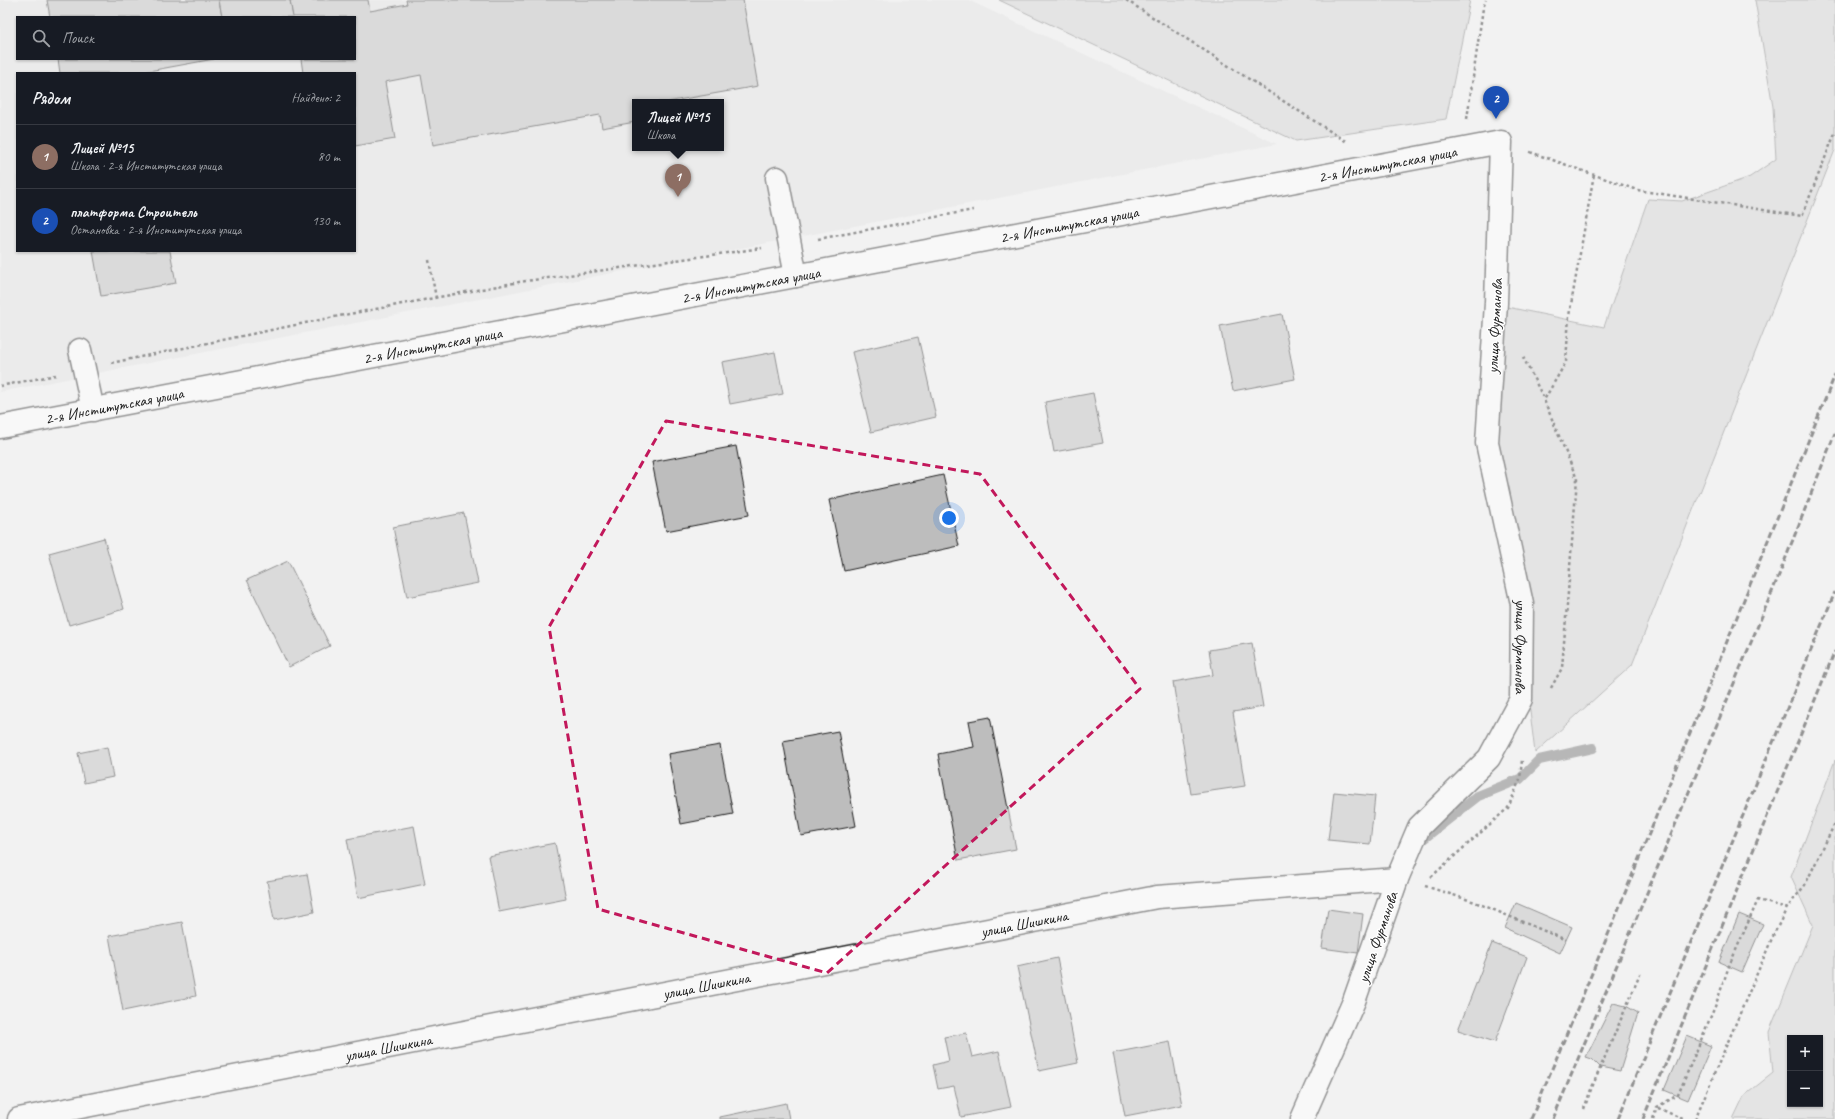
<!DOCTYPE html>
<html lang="ru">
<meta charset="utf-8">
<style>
:root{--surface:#171b24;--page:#20242c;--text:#f1f3f6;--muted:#9ea1a6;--line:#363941;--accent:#8c9099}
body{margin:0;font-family:Caveat,sans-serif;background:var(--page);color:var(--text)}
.controls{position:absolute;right:12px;bottom:12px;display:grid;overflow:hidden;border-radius:0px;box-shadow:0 1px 3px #0004}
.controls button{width:36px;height:36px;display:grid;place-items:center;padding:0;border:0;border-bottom:1px solid var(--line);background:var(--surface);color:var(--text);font:20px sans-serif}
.you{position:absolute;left:949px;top:518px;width:14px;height:14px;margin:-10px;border:3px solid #fff;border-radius:50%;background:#1a73e8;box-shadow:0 0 0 6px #1a73e833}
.badge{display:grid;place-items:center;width:26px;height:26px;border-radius:50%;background:var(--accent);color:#fff;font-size:13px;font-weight:700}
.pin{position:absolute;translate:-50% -33px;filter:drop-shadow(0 1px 2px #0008)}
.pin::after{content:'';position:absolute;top:21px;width:14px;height:12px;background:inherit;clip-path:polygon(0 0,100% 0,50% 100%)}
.popup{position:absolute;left:632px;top:99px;width:92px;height:52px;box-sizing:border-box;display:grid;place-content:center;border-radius:0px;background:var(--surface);filter:drop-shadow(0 1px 3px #0005);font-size:13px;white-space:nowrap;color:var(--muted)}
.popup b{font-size:15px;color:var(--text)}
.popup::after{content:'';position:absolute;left:50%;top:100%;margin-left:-8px;border:8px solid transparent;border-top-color:var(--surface)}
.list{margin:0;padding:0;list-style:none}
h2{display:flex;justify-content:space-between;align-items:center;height:52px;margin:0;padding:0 16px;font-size:17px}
h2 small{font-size:13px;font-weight:400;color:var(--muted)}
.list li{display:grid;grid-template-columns:26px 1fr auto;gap:12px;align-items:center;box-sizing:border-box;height:64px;padding:0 16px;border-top:1px solid var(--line)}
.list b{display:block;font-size:15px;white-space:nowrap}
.list p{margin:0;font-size:13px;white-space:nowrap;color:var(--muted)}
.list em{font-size:13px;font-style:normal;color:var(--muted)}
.icon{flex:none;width:22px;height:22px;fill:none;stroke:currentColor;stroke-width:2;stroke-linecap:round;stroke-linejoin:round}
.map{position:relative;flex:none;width:1835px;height:1119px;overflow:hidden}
.search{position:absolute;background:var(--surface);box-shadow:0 1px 3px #0004;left:16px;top:16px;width:340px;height:44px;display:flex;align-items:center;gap:10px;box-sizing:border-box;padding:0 14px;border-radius:0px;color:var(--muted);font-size:15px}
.panel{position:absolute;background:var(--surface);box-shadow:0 1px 3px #0004;left:16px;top:72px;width:340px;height:180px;border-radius:0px}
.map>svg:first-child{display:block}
.built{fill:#e2e2e2;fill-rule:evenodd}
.green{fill:#d2d2d2;stroke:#777;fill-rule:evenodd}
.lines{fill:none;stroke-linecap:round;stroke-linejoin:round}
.stream{stroke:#707070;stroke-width:10}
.building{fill:#bdbdbd;stroke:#1c1c1c}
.minor-casing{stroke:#1c1c1c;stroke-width:25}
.path{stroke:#1c1c1c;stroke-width:2.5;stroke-dasharray:3 3;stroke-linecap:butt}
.minor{stroke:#fff;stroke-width:22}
.rail{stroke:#1c1c1c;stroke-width:3;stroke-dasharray:6 3;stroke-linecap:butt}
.marked{fill:none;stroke:#c2185b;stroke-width:3;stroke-dasharray:8 5;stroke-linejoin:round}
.labels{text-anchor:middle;stroke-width:3;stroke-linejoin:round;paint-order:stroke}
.street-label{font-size:16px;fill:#1c1c1c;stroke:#fff}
</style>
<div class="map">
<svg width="1835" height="1119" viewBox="0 0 1835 1119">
<rect width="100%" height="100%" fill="#f2f2f2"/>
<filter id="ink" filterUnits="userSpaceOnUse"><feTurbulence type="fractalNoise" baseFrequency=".025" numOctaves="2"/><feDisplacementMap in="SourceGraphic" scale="8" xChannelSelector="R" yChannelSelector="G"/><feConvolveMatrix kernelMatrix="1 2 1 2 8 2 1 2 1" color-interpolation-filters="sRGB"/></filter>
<g filter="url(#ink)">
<!-- built -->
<path class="built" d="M0,0H968L1277,144L0,392ZM17,17H355V59H17ZM17,73H355V251H17ZM635,102H721V148H635Z"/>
<!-- green -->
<g class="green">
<path d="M999,0H1470L1446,119L1296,141Z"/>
<path d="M1755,0H1835V150L1632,665L1535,753L1498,444L1507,307L1604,327L1648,199L1682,201L1750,177L1776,159L1773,107Z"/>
<path d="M1835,760V1119H1733L1744,1096L1773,1073L1769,1032L1813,925L1791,877ZM1790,1038H1820V1104H1790Z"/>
</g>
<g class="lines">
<!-- stream -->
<path class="stream" d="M1418,843L1478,796L1520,779L1539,760L1593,748"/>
</g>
<!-- building -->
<g class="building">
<path d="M47,0H219L222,17H50Z"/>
<path d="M219,0H290L293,17H222Z"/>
<path d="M290,0H368L370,11L407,4L406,0H743L758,86L667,102H635V122L602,128L600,115L433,145L421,75L385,82L395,139L355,146V73H303L301,59H355V17H293Z"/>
<path d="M58,59H214L138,73H60Z"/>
<path d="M93,251H170L176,283L101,296Z"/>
<path d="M1282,314L1295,379L1233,391L1220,326Z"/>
<path d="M918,337L936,417L871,432L852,352Z"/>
<path d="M775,352L783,394L730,404L722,362Z"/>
<path d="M1093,393L1103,443L1054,452L1045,402Z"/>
<path d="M736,446L749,515L666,531L652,462Z"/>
<path d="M943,475L959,546L844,571L829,500Z"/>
<path d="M464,513L478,583L407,597L393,527Z"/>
<path d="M104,538L124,609L69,625L49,553Z"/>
<path d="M288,561L330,646L289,667L247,580Z"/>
<path d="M1252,643L1263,707L1233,712L1245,786L1191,794L1173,682L1213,675L1209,650Z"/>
<path d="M990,717L1016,849L958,860L938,754L974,747L969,721Z"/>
<path d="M838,731L856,826L801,836L783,741Z"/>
<path d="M720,745L733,814L681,824L668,754Z"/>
<path d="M107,747L113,777L84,783L78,753Z"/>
<path d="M1334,792L1375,796L1370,844L1328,840Z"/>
<path d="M414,826L425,884L358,898L347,839Z"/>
<path d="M555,843L566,899L499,912L488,856Z"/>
<path d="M307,874L314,912L274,920L267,881Z"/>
<path d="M1516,903L1572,927L1560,953L1505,928Z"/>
<path d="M1328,909L1363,914L1358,953L1322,948Z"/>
<path d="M1739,914L1763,924L1742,972L1719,962Z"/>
<path d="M182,922L196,996L123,1011L109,936Z"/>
<path d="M1492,943L1527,957L1495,1042L1458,1030Z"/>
<path d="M1057,958L1078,1063L1039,1071L1017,967Z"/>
<path d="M1613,1003L1626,1006L1638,1013L1620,1071L1600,1067L1592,1059L1586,1057Z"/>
<path d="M966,1033L972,1057L999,1051L1011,1107L961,1117L954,1086L938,1089L933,1065L949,1061L944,1037Z"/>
<path d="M1687,1036L1711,1046L1688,1100L1664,1090Z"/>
<path d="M1170,1042L1182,1105L1125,1116L1113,1053Z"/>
<path d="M786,1103L789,1119H720V1117Z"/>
</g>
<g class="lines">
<!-- minor casing -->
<g class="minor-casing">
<g id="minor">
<path d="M777,178L796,276"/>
<path d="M80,350L93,410"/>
<path id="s1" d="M0,427L1501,142L1496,303L1487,443L1522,604L1521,699L1489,758L1419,827L1397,879L1354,1001L1302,1119"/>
<path id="s2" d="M19,1119L1157,897L1397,879"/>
</g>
</g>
<!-- path -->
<g class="path">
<path d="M1126,0L1347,142"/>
<path d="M1467,119L1483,8L1486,0"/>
<path d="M1530,152L1637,190L1802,216L1835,133"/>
<path d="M818,239L973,210"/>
<path d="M429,260L436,298"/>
<path d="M1523,357L1544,399"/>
<path d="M111,363L344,315L519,282L762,248"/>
<path d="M0,386L56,375"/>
<path d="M1551,688L1562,668L1577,479L1544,400L1566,362L1569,316L1594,174"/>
<path d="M1431,877L1508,808L1520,779L1522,760"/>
<path d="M1425,886L1475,902L1566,940"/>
<path d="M1658,1108L1683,1119"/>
<path d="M1584,1109L1590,1092L1641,972"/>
<path d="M1653,1119L1657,1107L1678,1095L1716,1004L1729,966L1758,900L1787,908"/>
<path d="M1695,1119L1773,936L1787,908L1805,885L1835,823"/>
</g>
<!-- minor -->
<use href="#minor" class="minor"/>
<!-- rail -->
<g class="rail">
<path d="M1531,1119L1610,930L1835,375"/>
<path d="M1553,1119L1779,575L1835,433"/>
<path d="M1618,1119L1835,592"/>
<path d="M1643,1119L1835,651"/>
</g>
</g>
</g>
<!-- marked area -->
<path d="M0 0H1835V1119H0ZM666,421L980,474L1140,689L827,973L598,909L549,627Z" fill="#f2f2f2" fill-opacity=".55" fill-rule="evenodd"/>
<path class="marked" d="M666,421L980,474L1140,689L827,973L598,909L549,627Z"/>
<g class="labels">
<!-- street labels -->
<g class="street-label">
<text dy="6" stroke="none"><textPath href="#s1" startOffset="1412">2-я Институтская улица</textPath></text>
<text dy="6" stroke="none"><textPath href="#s1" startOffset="1088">2-я Институтская улица</textPath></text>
<text dy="6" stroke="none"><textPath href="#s1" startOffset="764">2-я Институтская улица</textPath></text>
<text transform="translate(1494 326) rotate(-87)" y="6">улица Фурманова</text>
<text dy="6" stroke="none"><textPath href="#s1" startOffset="440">2-я Институтская улица</textPath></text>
<text dy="6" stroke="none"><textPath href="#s1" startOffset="116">2-я Институтская улица</textPath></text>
<text dy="6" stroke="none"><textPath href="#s1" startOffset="2036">улица Фурманова</textPath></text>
<text dy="6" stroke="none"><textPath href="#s2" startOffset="1024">улица Шишкина</textPath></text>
<text transform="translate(1377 937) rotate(-71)" y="6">улица Фурманова</text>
<text dy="6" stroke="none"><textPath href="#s2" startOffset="700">улица Шишкина</textPath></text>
<text dy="6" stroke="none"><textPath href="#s2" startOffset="376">улица Шишкина</textPath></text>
</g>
</g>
</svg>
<div class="controls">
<button>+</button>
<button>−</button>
</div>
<div class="you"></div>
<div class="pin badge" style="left:678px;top:197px;background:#8d6e63">1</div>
<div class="popup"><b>Лицей №15</b>Школа</div>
<div class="pin badge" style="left:1496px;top:119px;background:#1a4fb4">2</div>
<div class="search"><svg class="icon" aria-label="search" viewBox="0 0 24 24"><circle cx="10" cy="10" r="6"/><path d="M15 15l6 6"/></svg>Поиск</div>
<section class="panel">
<h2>Рядом<small>Найдено: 2</small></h2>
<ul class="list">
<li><span class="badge" style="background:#8d6e63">1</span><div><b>Лицей №15</b><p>Школа · 2-я Институтская улица</p></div><em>80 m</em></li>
<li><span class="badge" style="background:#1a4fb4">2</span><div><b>платформа Строитель</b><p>Остановка · 2-я Институтская улица</p></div><em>130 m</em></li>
</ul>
</section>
</div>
